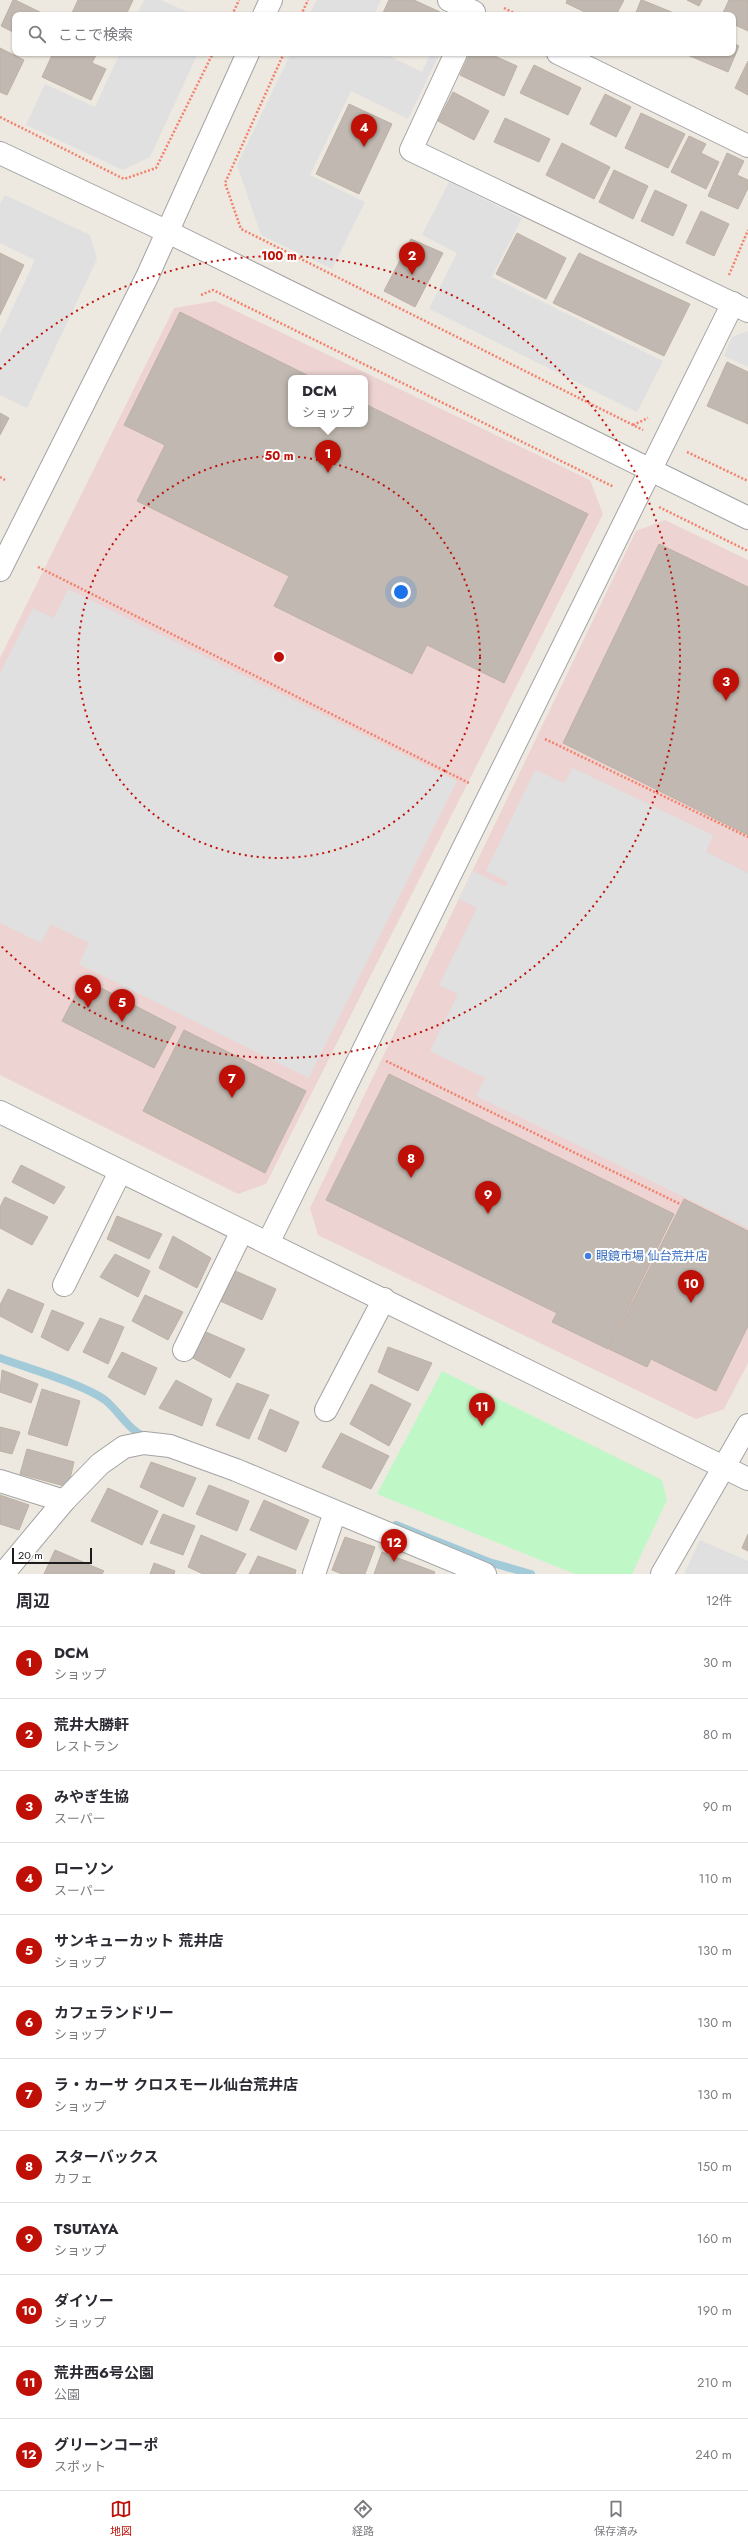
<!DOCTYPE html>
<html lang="ja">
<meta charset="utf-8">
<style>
:root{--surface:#fff;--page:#f2f2f3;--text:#2b2b33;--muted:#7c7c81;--line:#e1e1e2;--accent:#bf1008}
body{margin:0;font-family:Jost,"Noto Sans JP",sans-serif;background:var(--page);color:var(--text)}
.scale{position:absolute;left:12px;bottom:10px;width:80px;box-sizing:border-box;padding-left:4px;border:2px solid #1c1c1c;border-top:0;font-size:11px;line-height:14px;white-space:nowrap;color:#1c1c1c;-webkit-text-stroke:3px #fff;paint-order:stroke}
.you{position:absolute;left:401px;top:592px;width:14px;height:14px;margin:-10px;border:3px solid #fff;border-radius:50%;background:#1a73e8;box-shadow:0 0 0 6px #1a73e833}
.badge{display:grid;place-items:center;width:26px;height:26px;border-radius:50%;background:var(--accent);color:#fff;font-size:13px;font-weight:700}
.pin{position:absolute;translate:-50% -33px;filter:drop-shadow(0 1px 2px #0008)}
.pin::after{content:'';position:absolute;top:21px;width:14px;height:12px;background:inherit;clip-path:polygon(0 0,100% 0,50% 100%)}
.popup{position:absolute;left:288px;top:375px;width:80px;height:52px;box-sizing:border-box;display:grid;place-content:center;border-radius:8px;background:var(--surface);filter:drop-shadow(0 1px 3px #0005);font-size:13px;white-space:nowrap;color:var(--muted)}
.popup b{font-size:15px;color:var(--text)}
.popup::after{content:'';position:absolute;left:50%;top:100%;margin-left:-8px;border:8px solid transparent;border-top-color:var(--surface)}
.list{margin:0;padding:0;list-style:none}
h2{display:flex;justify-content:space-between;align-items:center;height:52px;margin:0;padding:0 16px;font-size:17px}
h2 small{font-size:13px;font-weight:400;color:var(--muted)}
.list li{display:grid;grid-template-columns:26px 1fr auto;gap:12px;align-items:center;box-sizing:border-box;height:72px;padding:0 16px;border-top:1px solid var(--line)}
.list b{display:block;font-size:15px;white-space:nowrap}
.list p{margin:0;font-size:13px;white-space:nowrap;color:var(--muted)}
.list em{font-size:13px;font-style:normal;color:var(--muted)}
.icon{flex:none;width:22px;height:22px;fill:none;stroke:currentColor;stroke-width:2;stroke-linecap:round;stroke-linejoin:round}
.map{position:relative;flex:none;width:748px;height:1574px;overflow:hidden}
.search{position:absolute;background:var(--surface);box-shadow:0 1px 3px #0004;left:12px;right:12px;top:12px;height:44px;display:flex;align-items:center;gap:10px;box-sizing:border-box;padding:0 14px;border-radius:8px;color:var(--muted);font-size:15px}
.sheet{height:916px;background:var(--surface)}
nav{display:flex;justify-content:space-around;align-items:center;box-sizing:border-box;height:56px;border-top:1px solid var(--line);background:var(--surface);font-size:11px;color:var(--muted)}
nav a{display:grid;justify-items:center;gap:2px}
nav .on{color:var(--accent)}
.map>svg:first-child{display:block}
.commercial{fill:#edd3d1;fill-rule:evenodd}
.park{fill:#bff7c6}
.parking{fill:#e0e0e0}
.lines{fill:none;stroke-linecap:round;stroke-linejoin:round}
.stream{stroke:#a3cad9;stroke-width:8}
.building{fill:#c1b9b1;stroke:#beb1a4}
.minor-casing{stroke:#a3a3a3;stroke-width:24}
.path{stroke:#f4806b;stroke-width:2.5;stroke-dasharray:2 2;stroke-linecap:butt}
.minor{stroke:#fff;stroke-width:22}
.ring{fill:none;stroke:#bf1008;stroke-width:2;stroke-dasharray:2 4}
.shop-dot{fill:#3f7fe0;stroke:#fff;stroke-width:1.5}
.labels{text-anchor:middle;stroke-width:4;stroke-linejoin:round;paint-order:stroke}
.shop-label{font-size:12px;fill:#366cbe;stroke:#fff;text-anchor:start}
.centre{fill:#bf1008;stroke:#fff;stroke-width:2}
.ring-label{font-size:12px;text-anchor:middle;font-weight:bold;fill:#bf1008;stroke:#fff;stroke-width:4;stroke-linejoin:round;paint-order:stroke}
</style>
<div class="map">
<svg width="748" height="1574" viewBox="0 0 748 1574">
<rect width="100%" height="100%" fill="#ede9e1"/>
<!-- commercial -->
<g class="commercial">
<path d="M215,301L590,480L603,514L266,1184L238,1194L0,1075V658L174,308ZM291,378H365V424H291Z"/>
<path d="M665,520L748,560V1363L724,1409L696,1419L318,1235L310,1208L636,531Z"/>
</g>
<!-- park -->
<path class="park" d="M442,1371L662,1480L667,1500L632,1574H575L377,1494Z"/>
<!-- parking -->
<g class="parking">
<path d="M144,0H161L194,15H137Z"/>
<path d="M317,0H381L374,15H309Z"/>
<path d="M120,53H198L150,157L123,170L26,125L45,84L95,107Z"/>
<path d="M291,53H383L422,72L431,53H440L408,119L351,91L310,175L365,202L332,269L261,235L237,165Z"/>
<path d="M449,182L522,218L492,277L663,361L637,412L429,309L457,253L422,235Z"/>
<path d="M5,195L90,235L97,259L27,408L0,395V335L35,260L0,243V204Z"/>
<path d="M748,331V367L724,356L732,337Z"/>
<path d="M68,589L457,781L309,1078L79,964L89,943L51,924L41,943L0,923V673L33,608L54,618Z"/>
<path d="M573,768L713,835L706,852L748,873V1228L476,1096L485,1078L430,1051L458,994L439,985L477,908L459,899L473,871L505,887L508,882L486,871L535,770L564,783Z"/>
<path d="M700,1540L748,1561V1574H684Z"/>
</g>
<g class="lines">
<!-- stream -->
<g class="stream">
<path d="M0,1358C27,1368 83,1384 105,1400C120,1412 129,1432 148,1438"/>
<path d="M396,1525L489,1562L531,1574"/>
</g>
</g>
<!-- building -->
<g class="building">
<path d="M13,0H15L46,15H15V33L1,26Z"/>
<path d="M78,0H133L126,15H71Z"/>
<path d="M389,0H414L440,12L438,15H382Z"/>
<path d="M567,0H624L616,15H591L566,3Z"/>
<path d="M641,0H642L679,15H635Z"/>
<path d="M687,0H702L699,6Z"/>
<path d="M729,0H748V31L733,24V15H722Z"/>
<path d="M733,43L739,46L728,72L685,54L733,53Z"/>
<path d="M0,48L24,60L7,95L0,92Z"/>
<path d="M53,53H97L92,63L106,69L91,100L42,77Z"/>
<path d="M470,53H488L517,66L504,96L460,75Z"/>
<path d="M748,61V95L735,88Z"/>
<path d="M534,65L581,88L568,115L520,93Z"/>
<path d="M453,92L489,111L474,140L438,121Z"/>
<path d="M605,94L631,107L616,137L590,124Z"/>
<path d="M349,104L392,124L359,194L316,174Z"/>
<path d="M641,113L685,134L668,168L625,148Z"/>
<path d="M505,118L550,139L539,162L494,142Z"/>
<path d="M689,136L706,144L701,153L719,162L706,189L671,172Z"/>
<path d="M562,143L610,167L594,199L546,175Z"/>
<path d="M727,153L744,161L737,175L748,180V188L738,209L708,196Z"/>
<path d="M614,170L648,186L633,219L599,202Z"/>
<path d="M655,190L687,205L673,236L641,221Z"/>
<path d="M701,211L729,224L714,256L686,243Z"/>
<path d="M517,233L566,258L546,299L496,274Z"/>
<path d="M411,239L443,253L415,307L384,291Z"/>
<path d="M0,253L24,265L0,315Z"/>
<path d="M579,253L690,304L664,356L553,303Z"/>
<path d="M180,312L313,378H291V424H365V404L588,514L504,683L427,645L412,674L274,606L289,576L137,501L165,445L124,425Z"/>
<path d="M727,362L748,372V424L707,406Z"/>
<path d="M0,413L9,418L0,435Z"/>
<path d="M659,544L748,587V835L563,743Z"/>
<path d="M84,979L176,1027L154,1068L62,1021Z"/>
<path d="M184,1030L306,1091L265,1173L143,1111Z"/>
<path d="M389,1074L674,1214L608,1349L552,1322L557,1313L326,1200Z"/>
<path d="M21,1165L65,1187L54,1204L12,1182Z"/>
<path d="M5,1197L48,1217L32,1245L0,1228V1207Z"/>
<path d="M684,1199L748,1231V1326L716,1391L651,1359L647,1367L609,1349Z"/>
<path d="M117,1216L162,1234L149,1259L107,1239Z"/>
<path d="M173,1236L211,1258L197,1288L159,1268Z"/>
<path d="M115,1254L150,1271L138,1297L100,1277Z"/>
<path d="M231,1269L276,1289L262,1320L218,1300Z"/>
<path d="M8,1289L44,1304L32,1333L0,1316V1305Z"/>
<path d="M145,1295L183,1312L168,1340L132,1321Z"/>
<path d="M52,1310L84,1323L68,1351L41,1337Z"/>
<path d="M100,1318L124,1327L108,1364L83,1352Z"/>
<path d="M206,1332L245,1349L230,1378L191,1357Z"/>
<path d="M388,1347L432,1363L418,1391L378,1372Z"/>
<path d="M122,1352L157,1368L145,1395L108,1377Z"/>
<path d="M2,1370L38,1384L31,1403L0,1392Z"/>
<path d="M176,1380L212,1399L202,1426L159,1408Z"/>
<path d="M237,1383L269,1395L249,1439L216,1425Z"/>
<path d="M371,1384L411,1404L389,1446L350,1424Z"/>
<path d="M42,1389L80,1401L67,1446L28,1434Z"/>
<path d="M270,1409L299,1422L286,1452L258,1439Z"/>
<path d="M0,1427L20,1432L12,1454L0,1451Z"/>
<path d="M341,1433L389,1456L371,1489L322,1467Z"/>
<path d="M27,1449L74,1462L68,1487L20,1474Z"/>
<path d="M151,1462L196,1478L183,1507L140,1487Z"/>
<path d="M209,1485L249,1501L237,1531L196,1514Z"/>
<path d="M108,1488L158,1511L142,1545L91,1521Z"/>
<path d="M0,1495L29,1505L19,1530L0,1524Z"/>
<path d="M264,1500L309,1520L296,1550L250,1530Z"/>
<path d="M163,1514L195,1526L183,1555L150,1543Z"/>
<path d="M748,1534V1551L742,1548Z"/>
<path d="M201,1535L246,1554L235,1574H203L188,1567Z"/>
<path d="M345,1537L375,1547L365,1574H342L332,1570Z"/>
<path d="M55,1550L104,1571L102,1574H44Z"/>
<path d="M382,1552L435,1572L434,1574H374Z"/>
<path d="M258,1556L296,1570L295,1574H249Z"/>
<path d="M154,1563L175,1571L174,1574H150Z"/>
</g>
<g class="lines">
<!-- minor casing -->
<g class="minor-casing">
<g id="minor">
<path d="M449,0L474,12L473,15"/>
<path d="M264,15L271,0"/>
<path d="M456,53L411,150L748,311"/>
<path d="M558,53L748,146"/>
<path d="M0,153L168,232L748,518"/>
<path d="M0,570L147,277L248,53"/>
<path d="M0,1112L748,1479"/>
<path d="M268,1243L733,303"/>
<path d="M64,1285L120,1172"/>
<path d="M184,1350L242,1231"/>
<path d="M326,1410L384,1299"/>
<path d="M0,1481L64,1501"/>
<path d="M3,1574L64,1501L100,1464L124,1447L144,1443L170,1446L236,1470L485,1574"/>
<path d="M314,1574L335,1512"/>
<path d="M662,1574L748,1425"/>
</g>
</g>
<!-- path -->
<g class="path">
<path d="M504,8L518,15"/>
<path d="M232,15L239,0"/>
<path d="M301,15L308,0"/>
<path d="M284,53L225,183L241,229L643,430"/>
<path d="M0,117L124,179L156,168L213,53"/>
<path d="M729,275L748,230"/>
<path d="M201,295L213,290L614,487"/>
<path d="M633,425L648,418"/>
<path d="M687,452L748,481"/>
<path d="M0,477L5,480"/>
<path d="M659,507L748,551"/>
<path d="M38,567L469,783"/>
<path d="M545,739L748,837"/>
<path d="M386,1061L680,1204"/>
</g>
<!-- minor -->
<use href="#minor" class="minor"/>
</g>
<!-- distance rings -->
<g class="ring">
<circle cx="279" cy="657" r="201"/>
<path d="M0 369A401 401 0 1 1 0 945"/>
</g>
<!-- markers -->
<circle class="shop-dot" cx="588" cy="1256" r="4"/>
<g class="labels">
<!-- shop labels -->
<g class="shop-label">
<text x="596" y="1260">眼鏡市場 仙台荒井店</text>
</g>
</g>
<circle cx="279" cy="657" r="6" class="centre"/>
<g class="ring-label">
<text x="279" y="260">100 m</text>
<text x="279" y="460">50 m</text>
</g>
</svg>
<div class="scale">20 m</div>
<div class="you"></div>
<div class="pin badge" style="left:328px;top:473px">1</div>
<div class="popup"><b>DCM</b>ショップ</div>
<div class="pin badge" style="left:412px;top:275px">2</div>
<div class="pin badge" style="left:726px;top:701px">3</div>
<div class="pin badge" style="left:364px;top:147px">4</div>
<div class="pin badge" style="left:122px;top:1022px">5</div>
<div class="pin badge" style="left:88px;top:1008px">6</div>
<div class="pin badge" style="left:232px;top:1098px">7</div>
<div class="pin badge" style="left:411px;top:1178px">8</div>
<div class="pin badge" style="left:488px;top:1214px">9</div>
<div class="pin badge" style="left:691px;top:1303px">10</div>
<div class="pin badge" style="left:482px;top:1426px">11</div>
<div class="pin badge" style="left:394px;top:1562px">12</div>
<div class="search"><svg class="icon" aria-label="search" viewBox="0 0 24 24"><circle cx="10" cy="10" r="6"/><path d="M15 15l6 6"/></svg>ここで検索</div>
</div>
<section class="sheet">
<h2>周辺<small>12件</small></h2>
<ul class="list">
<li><span class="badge">1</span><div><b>DCM</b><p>ショップ</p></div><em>30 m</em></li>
<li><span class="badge">2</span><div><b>荒井大勝軒</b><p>レストラン</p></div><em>80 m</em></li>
<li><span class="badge">3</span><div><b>みやぎ生協</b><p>スーパー</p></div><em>90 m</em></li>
<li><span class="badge">4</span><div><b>ローソン</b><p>スーパー</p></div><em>110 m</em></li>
<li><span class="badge">5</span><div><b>サンキューカット 荒井店</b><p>ショップ</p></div><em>130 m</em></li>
<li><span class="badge">6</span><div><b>カフェランドリー</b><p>ショップ</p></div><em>130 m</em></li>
<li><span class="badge">7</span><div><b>ラ・カーサ クロスモール仙台荒井店</b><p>ショップ</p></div><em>130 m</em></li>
<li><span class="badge">8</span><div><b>スターバックス</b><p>カフェ</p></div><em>150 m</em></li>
<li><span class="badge">9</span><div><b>TSUTAYA</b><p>ショップ</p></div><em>160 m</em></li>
<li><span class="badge">10</span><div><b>ダイソー</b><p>ショップ</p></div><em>190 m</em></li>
<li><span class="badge">11</span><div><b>荒井西6号公園</b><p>公園</p></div><em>210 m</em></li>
<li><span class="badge">12</span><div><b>グリーンコーポ</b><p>スポット</p></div><em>240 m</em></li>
</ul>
</section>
<nav>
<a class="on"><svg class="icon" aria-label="map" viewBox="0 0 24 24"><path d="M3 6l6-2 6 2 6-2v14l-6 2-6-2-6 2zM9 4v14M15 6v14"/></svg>地図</a>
<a><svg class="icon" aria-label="directions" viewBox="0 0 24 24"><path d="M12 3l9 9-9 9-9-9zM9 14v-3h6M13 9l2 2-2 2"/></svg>経路</a>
<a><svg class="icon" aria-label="saved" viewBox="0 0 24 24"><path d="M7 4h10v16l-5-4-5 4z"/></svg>保存済み</a>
</nav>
